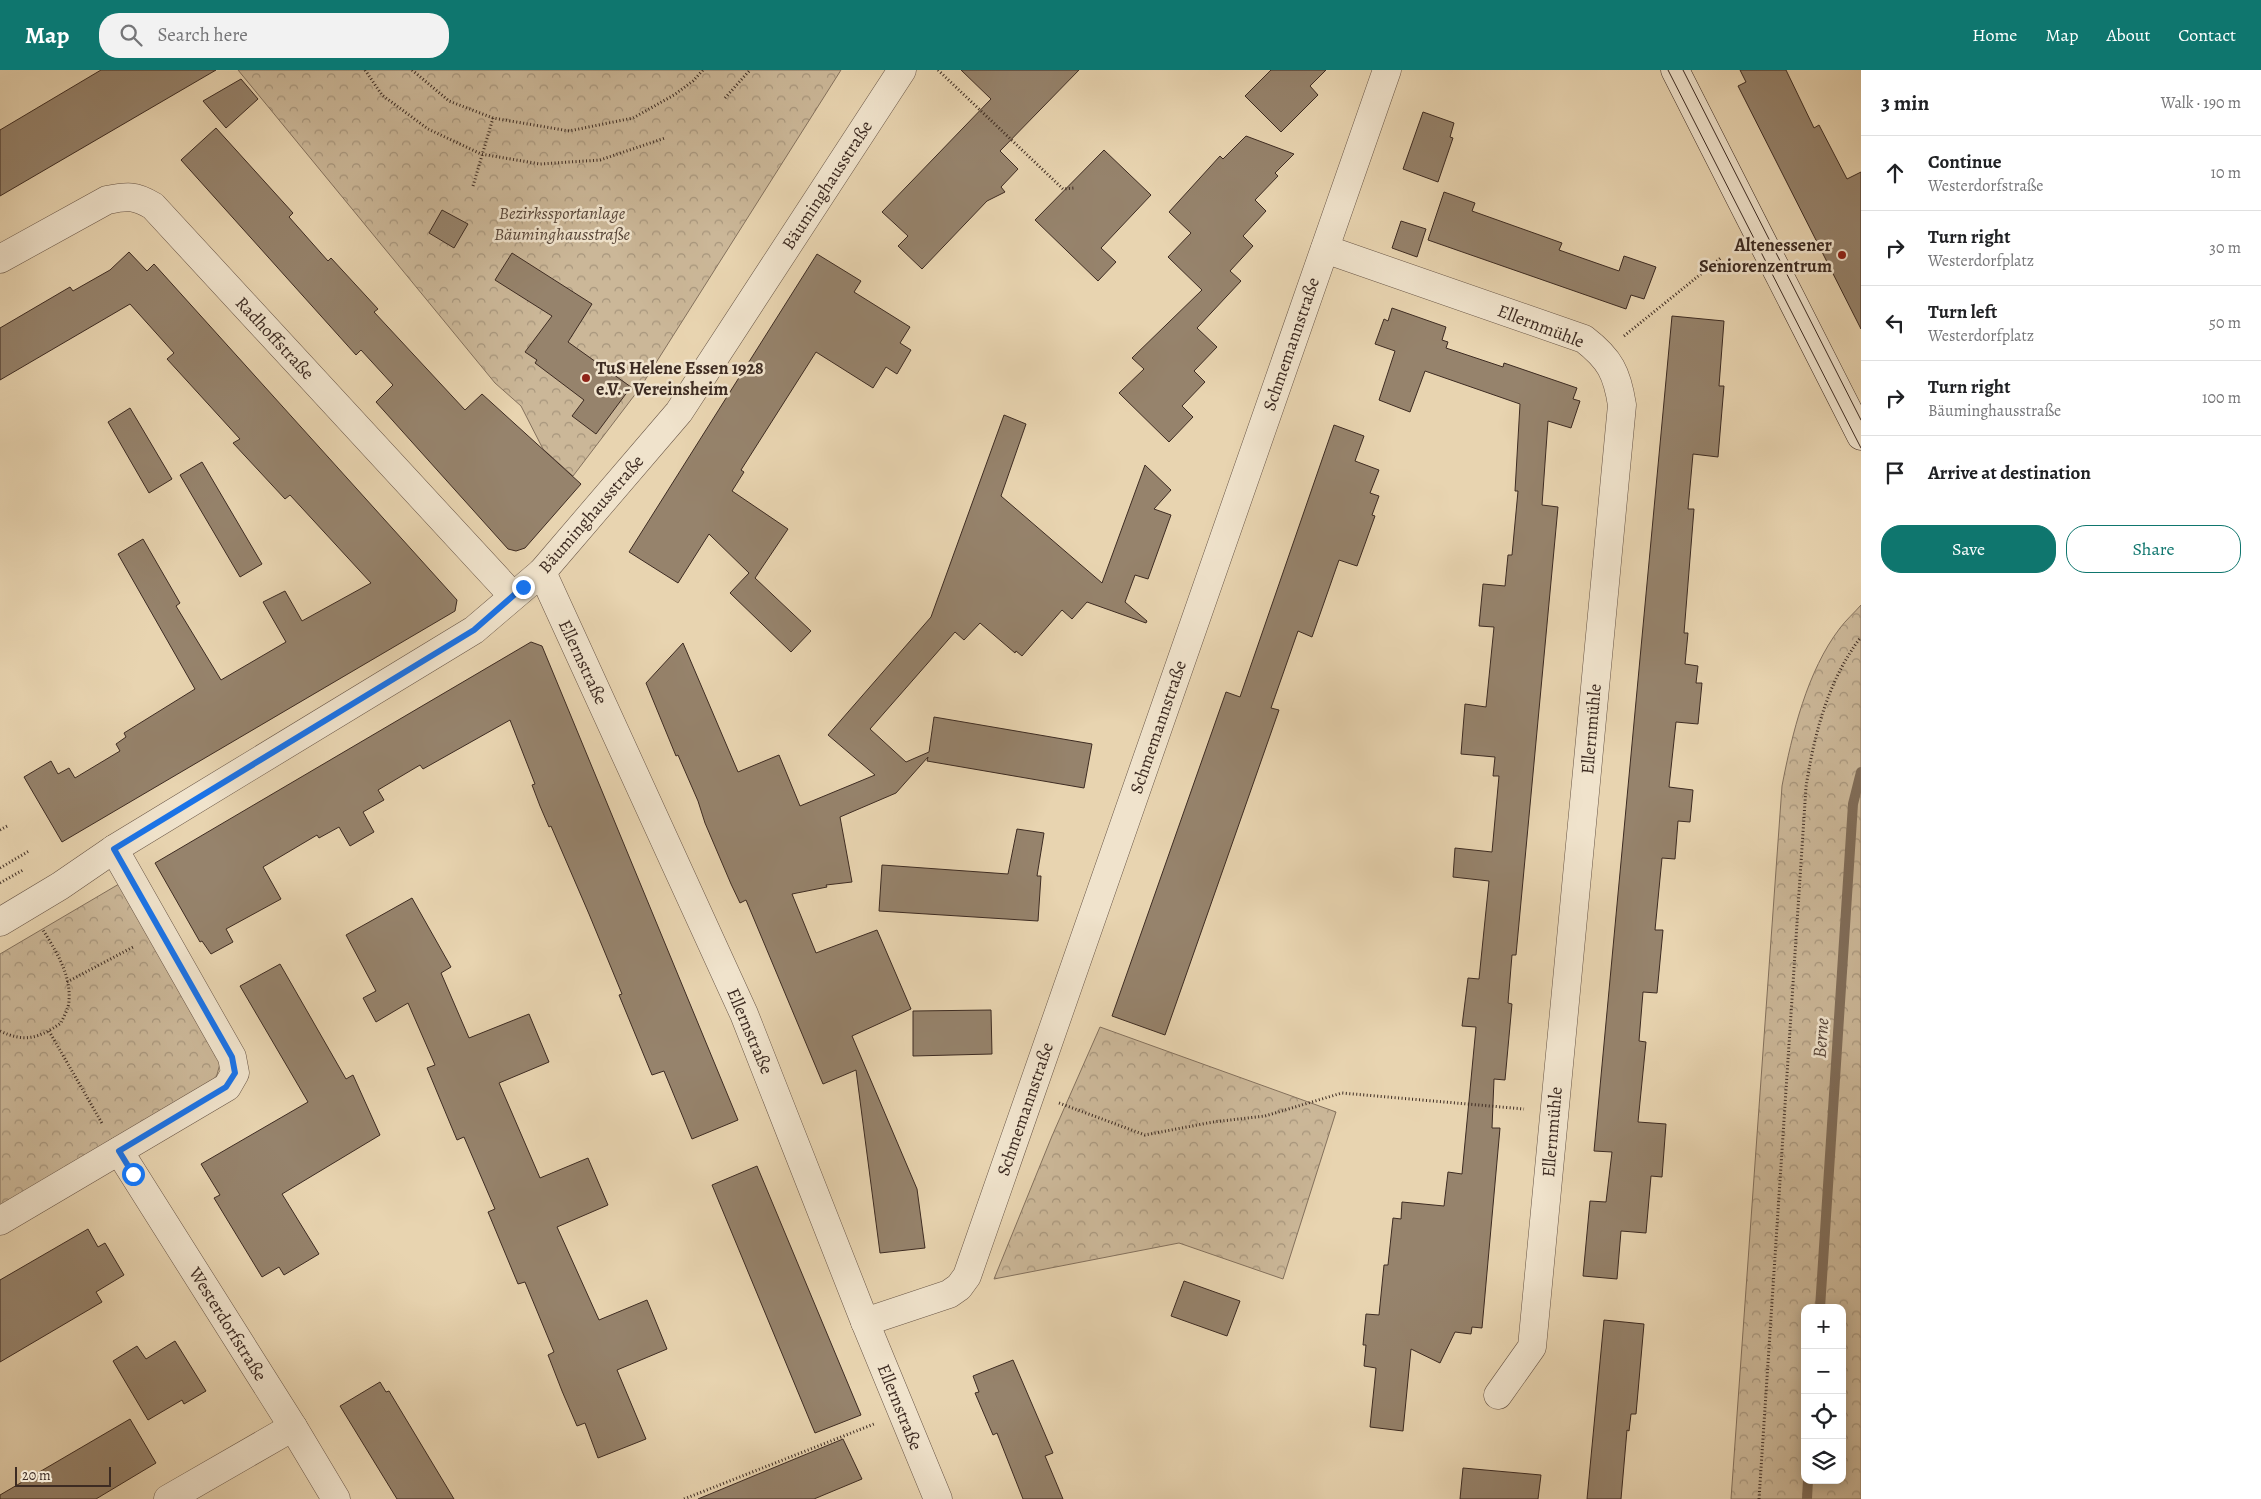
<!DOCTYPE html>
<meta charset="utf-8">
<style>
:root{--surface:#fff;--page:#f2f2f2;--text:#202124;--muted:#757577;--line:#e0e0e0;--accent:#0f766e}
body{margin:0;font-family:Alegreya,serif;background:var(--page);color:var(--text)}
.controls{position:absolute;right:15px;bottom:15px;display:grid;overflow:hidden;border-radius:10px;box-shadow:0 2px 12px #0003}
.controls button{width:45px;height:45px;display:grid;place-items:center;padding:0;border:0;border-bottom:1px solid var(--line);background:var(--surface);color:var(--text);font:25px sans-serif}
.scale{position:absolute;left:15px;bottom:12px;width:96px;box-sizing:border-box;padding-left:5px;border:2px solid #3d2b22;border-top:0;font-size:14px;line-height:18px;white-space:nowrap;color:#3d2b22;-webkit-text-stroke:4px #f0e3cc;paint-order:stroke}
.stop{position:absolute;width:15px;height:15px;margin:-11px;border:4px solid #1a73e8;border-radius:50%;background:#fff}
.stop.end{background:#1a73e8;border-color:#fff;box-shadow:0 1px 5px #0008}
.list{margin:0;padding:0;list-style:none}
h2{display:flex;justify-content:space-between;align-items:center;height:65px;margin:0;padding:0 20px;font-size:21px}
h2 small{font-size:16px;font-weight:400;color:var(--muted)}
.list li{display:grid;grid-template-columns:32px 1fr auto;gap:15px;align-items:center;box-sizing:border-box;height:75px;padding:0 20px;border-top:1px solid var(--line)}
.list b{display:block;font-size:19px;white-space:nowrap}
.list p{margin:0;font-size:16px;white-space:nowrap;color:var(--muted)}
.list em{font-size:16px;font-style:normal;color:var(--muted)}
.actions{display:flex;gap:10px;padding:15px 20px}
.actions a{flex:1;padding:11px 0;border:1px solid var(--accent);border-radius:20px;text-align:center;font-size:18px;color:var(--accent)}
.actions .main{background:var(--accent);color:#fff}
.icon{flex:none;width:28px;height:28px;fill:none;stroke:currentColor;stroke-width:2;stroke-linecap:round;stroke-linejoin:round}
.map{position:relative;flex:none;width:1861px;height:1429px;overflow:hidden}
header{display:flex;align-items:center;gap:30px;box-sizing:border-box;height:70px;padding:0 25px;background:var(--accent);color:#fff}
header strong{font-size:24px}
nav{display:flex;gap:28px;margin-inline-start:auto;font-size:18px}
.search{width:350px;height:45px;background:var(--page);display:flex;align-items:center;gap:12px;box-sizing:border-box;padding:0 18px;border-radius:20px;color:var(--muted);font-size:19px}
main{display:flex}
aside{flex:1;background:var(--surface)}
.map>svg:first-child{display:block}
.forest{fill:url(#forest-crowns);stroke:#84715d;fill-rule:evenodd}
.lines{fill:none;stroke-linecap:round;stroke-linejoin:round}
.stream{stroke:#816e5a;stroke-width:10}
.building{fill:#96836c;stroke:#3d2b22}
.minor-casing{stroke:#685546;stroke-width:29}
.secondary-casing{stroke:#3d2b22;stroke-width:29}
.path{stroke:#3d2b22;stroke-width:3;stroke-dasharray:1 2.5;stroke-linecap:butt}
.minor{stroke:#f0e3cc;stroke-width:28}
.secondary{stroke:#f0e3cc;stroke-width:28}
.tram{stroke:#3d2b22;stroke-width:1}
.route{stroke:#1a73e8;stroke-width:6}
.poi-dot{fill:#8f2418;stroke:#f0e3cc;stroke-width:2}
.labels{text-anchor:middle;stroke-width:5;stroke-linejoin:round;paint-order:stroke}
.street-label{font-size:18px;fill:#3d2b22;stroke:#f0e3cc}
.park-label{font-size:18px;font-style:italic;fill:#59473a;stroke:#f0e3cc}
.poi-label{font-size:18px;font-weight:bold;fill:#3d2b22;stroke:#f0e3cc;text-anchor:end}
.water-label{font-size:19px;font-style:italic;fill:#59473a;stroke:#f0e3cc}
</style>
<header>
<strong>Map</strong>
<div class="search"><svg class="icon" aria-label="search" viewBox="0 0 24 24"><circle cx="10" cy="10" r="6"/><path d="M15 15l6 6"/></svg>Search here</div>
<nav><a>Home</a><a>Map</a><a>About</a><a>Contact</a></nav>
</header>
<main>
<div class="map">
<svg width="1861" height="1429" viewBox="0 0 1861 1429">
<defs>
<pattern id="forest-crowns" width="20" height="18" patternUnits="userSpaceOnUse" patternTransform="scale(1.25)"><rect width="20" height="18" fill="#cbb798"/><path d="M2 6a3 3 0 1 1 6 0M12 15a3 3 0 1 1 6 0" fill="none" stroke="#a6957c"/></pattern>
</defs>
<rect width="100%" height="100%" fill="#e8d4b0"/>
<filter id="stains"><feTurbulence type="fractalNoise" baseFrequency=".004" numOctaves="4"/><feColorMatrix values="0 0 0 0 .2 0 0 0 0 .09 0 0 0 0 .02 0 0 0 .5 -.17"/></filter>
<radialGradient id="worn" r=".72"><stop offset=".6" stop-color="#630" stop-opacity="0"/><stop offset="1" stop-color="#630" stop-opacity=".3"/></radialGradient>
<!-- forest -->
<g class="forest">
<path d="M238,0H841L640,318L573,406L543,379L521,336L495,313Z"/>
<path d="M1861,535V1429H1731L1782,716C1792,664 1807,601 1840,558C1846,550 1854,543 1861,535ZM1805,1238H1842V1410H1805Z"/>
<path d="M119,814L221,990L215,1012L0,1137V884Z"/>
<path d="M1100,957L1336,1042L1283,1209L1179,1173L994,1209L1052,1066Z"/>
</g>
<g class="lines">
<!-- stream -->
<g class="stream">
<path d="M1820,1238L1853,734L1861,702"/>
<path d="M1807,1429L1808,1410"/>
</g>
</g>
<!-- building -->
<g class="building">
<path d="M101,0H216L0,126V60Z"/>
<path d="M961,0H1079L1000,81L1018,99L1001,117L1005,122L987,131L922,199L898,176L908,166L882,142L991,29Z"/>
<path d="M1271,0H1326L1310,16L1318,25L1281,62L1245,26Z"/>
<path d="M1740,0H1786L1814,58L1819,55L1847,109L1861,102V259L1738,16L1746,12Z"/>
<path d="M241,9L258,29L226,58L203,31Z"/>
<path d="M1423,42L1454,53L1450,67L1453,68L1438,112L1403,99Z"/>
<path d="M216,58L293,143L289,147L328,191L331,188L378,239L374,242L465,340L482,324L581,414L525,478L516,481L508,479L376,332L393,315L361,280L356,285L181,90Z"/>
<path d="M1246,66L1294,84L1275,103L1278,106L1255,130L1266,141L1243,166L1253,176L1230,201L1241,211L1197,258L1217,277L1194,301L1205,312L1182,336L1193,347L1169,372L1119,323L1144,299L1132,288L1202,220L1168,187L1191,163L1169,142L1220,86L1223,89Z"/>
<path d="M1104,80L1151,125L1101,178L1116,192L1098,211L1035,150Z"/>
<path d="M1444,122L1475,133L1472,141L1562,173L1559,180L1619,201L1624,186L1656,197L1644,229L1631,225L1626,239L1428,170Z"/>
<path d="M442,140L468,154L454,178L429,163Z"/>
<path d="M1401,151L1426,159L1417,187L1392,178Z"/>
<path d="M129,182L147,201L154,194L457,530L455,541L62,772L24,707L51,691L58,704L69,698L75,708L120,681L116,674L126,667L124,663L195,619L118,484L143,469L180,533L176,536L221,610L286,572L263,532L285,521L302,551L371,513L290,425L285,429L233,373L240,369L167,289L174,283L130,234L0,310V258L70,217L73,221L110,200Z"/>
<path d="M512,183L592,234L568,272L631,317L596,364L572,346L584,330L535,293L537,290L525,282L552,246L495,210Z"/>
<path d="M817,184L861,211L854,222L910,257L900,273L911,280L897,304L886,297L873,318L816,282L741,400L744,402L732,421L788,459L755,508L811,561L791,582L730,523L749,503L709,464L678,513L629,482Z"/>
<path d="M1392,238L1446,257L1442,270L1448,272L1446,278L1503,297L1504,293L1577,318L1573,329L1580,331L1571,358L1548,351L1542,435L1558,437L1516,885H1512L1508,933L1512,934L1505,1010L1494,1009L1492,1058H1500L1482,1258L1472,1257L1471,1264L1455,1262L1440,1293L1411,1279L1403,1361L1370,1357L1376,1298L1364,1296L1366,1275H1363L1366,1244L1379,1245L1384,1195H1388L1393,1148L1401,1149L1402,1132L1444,1136L1448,1102L1462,1104L1476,957L1462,956L1468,908L1479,909L1489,811L1453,807L1455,778L1492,782L1499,706H1493L1495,687L1461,684L1465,634L1486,637L1494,557L1479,556L1483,514L1505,516L1508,485H1512L1518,421H1515L1520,334L1425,301L1410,342L1379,330L1395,281L1375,274L1384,249L1388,251Z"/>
<path d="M1672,246L1724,251L1719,316H1724L1718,387L1693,384L1688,439H1694L1684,563H1688L1685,594L1698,596L1696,613H1702L1698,654L1676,652L1669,717L1693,720L1690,752L1678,751L1675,789L1662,788L1655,860H1663L1657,923L1643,922L1639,971L1646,972L1638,1052L1666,1054L1662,1107L1651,1106L1646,1163L1621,1161L1617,1209L1583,1206L1590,1131L1606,1132L1612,1082L1594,1081Z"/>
<path d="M130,338L172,409L149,423L108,352Z"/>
<path d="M1004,345L1026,354L1001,426L1102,513L1145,395L1171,420L1154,439L1171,445L1148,509L1135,505L1125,532L1147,551L1146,553L1087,532L1072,549L1062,540L1022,586L1016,581L1015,583L980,553L964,570L955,562L870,659L906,692L929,682L934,647L1092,674L1084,718L927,691L928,687L896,723L840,747L852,812L826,815L827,817L792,824L816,883L877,860L911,939L852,966L917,1119L925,1178L880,1183L856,1000L823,1014L746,830L740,833L731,814L705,753L698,731L678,685L676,686L646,613L683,573L738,702L779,685L800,736L875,705L828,665L931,547Z"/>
<path d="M1334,355L1364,366L1355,391L1379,400L1370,423L1379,426L1372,445L1375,446L1357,496L1339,490L1312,567L1298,561L1271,638L1279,640L1165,965L1112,946L1226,622L1240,627Z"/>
<path d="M202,392L262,494L240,507L180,405Z"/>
<path d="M531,572L542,576L738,1050L692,1069L664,1001L652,1005L619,925L622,924L589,844L551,756L549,757L540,736L532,715L535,714L510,650L423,699L420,695L378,720L384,730L363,742L374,762L350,776L339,757L319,768L317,765L263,797L281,829L226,859L233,872L211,884L202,871L200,872L155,793Z"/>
<path d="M1017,759L1044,763L1037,806H1041L1038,851L879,841L882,795L1008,804Z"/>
<path d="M412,828L451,897L441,903L469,968L529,944L549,992L499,1013L540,1108L588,1088L608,1135L557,1157L599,1250L647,1230L667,1279L617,1300L646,1369L598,1388L585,1353L577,1356L562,1321L548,1285L554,1282L525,1212L518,1214L488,1142L495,1139L464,1067L457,1070L427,998L435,995L408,933L376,952L363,928L376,921L346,865Z"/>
<path d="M280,894L346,1009L353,1005L380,1065L282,1124L319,1184L284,1205L279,1197L262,1207L214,1128L220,1125L201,1094L308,1032L240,916Z"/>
<path d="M991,940L992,984L913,986V941Z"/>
<path d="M757,1096L861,1345L815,1363L712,1115Z"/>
<path d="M88,1159L98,1177L105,1173L124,1205L96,1222L102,1232L0,1292V1210Z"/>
<path d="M1184,1211L1240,1231L1227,1266L1171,1246Z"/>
<path d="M1604,1250L1644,1254L1636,1344H1631L1629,1361L1627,1360L1621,1429H1587Z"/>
<path d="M175,1271L206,1321L184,1334L182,1330L148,1350L113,1291L137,1276L146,1289Z"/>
<path d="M1013,1290L1053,1383L1045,1386L1063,1429H1023L997,1363L993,1365L975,1323L979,1322L973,1306Z"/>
<path d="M380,1312L386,1322L389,1321L454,1429H397L340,1336Z"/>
<path d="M130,1349L156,1393L96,1429H0V1425Z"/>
<path d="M843,1369L862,1409L814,1429H698Z"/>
<path d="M1463,1398L1541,1405L1538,1429H1460Z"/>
</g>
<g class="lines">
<!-- minor casing -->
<g class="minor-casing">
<g id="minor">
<path d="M1325,179L1584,269C1610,289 1617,303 1622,335L1532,1277L1498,1325"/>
<path d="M0,189L107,130C127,126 135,125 153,136L513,526"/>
<path d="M542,502L744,944L865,1252L938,1429"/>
<path d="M0,852L60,816L114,779L474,560L542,502L679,342L902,0"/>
<path d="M119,1081L293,1357L336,1429"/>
<path d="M0,1151L227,1017L235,1003L232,987L114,779"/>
<path d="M865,1252L949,1224L959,1217L967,1206L1387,0"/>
<path d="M168,1429L293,1357"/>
</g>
</g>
<!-- secondary casing -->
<g class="secondary-casing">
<path id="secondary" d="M1675,0L1861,366"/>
</g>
<!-- path -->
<g class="path">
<path d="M365,0L382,25L428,59L481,84L540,94L600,90L665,68"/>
<path d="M412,0L449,31L493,48L569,61L633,48L674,25L693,11L703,0"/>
<path d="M938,0L1063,119L1074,118"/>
<path d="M725,28L750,0"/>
<path d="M473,116L493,48"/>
<path d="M1624,266L1722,187"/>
<path d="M0,760L9,755"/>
<path d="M0,798L29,781"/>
<path d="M0,813L23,800"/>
<path d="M67,912L135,876"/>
<path d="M0,961C25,973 39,968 61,953C64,946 69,938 69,930C71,905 56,881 43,860"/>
<path d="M49,961L103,1055"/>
<path d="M1059,1033L1145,1065L1213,1052L1265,1046L1342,1023L1524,1039"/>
<path d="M684,1429L874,1354"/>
<path d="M1759,1429L1806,717C1814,665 1828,610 1861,567"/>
</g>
<!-- minor -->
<use href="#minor" class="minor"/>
<!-- secondary -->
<use href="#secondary" class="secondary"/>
<!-- tram -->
<g class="tram">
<path d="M1668,0L1861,378"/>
<path d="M1683,0L1861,350"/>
</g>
</g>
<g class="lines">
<!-- route -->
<path class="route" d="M133,1104L119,1081L226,1017L235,1003L232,987L114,779L474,560L523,517"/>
</g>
<!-- markers -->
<g class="poi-dot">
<circle cx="1842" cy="185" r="5"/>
<circle cx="586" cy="308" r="5"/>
</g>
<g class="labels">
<!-- street labels -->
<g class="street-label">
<text transform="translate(827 115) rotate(-57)" y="6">Bäuminghausstraße</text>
<text transform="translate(1541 256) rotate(21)" y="6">Ellernmühle</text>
<text transform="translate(275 268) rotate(47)" y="6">Radhoffstraße</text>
<text transform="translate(1291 274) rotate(-71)" y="6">Schmemannstraße</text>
<text transform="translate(591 444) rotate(-49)" y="6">Bäuminghausstraße</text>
<text transform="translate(583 592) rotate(65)" y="6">Ellernstraße</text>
<text transform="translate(1158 657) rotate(-71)" y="6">Schmemannstraße</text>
<text transform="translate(1591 659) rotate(-85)" y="6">Ellernmühle</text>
<text transform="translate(750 961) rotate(67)" y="6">Ellernstraße</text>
<text transform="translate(1025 1039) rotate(-71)" y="6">Schmemannstraße</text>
<text transform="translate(1552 1062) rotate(-85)" y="6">Ellernmühle</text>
<text transform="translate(228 1254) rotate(58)" y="6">Westerdorfstraße</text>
<text transform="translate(900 1337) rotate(68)" y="6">Ellernstraße</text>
</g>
<!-- park labels -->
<g class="park-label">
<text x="562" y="149">Bezirkssportanlage<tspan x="562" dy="21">Bäuminghausstraße</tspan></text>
</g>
<!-- poi labels -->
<g class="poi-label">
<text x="1832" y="181">Altenessener<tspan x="1832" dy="21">Seniorenzentrum</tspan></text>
<text x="596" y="304" text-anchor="start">TuS Helene Essen 1928<tspan x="596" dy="21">e.V. - Vereinsheim</tspan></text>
</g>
<!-- water labels -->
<g class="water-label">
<text transform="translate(1820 968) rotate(-86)" y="7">Berne</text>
</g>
</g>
<rect width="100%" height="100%" filter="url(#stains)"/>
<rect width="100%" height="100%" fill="url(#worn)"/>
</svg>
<div class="controls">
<button>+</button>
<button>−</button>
<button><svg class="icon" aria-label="locate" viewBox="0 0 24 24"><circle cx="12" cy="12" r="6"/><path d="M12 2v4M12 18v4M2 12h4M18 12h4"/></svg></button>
<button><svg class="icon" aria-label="layers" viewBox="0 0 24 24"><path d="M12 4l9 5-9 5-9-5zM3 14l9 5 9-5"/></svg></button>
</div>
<div class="scale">20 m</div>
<div class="stop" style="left:133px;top:1104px"></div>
<div class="stop end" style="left:523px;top:517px"></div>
</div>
<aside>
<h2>3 min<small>Walk · 190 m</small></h2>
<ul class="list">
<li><svg class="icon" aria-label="ahead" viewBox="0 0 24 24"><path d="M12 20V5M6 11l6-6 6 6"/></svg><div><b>Continue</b><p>Westerdorfstraße</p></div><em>10 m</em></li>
<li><svg class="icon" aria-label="right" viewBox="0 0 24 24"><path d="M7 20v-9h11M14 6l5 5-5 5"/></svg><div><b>Turn right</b><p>Westerdorfplatz</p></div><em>30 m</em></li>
<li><svg class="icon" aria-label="left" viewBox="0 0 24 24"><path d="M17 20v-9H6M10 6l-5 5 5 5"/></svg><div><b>Turn left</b><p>Westerdorfplatz</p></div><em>50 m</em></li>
<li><svg class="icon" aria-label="right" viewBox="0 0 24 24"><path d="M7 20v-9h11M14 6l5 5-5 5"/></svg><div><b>Turn right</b><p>Bäuminghausstraße</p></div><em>100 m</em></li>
<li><svg class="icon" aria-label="arrive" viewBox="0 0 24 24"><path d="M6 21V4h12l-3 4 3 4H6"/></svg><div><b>Arrive at destination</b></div></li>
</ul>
<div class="actions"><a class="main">Save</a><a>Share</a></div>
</aside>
</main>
